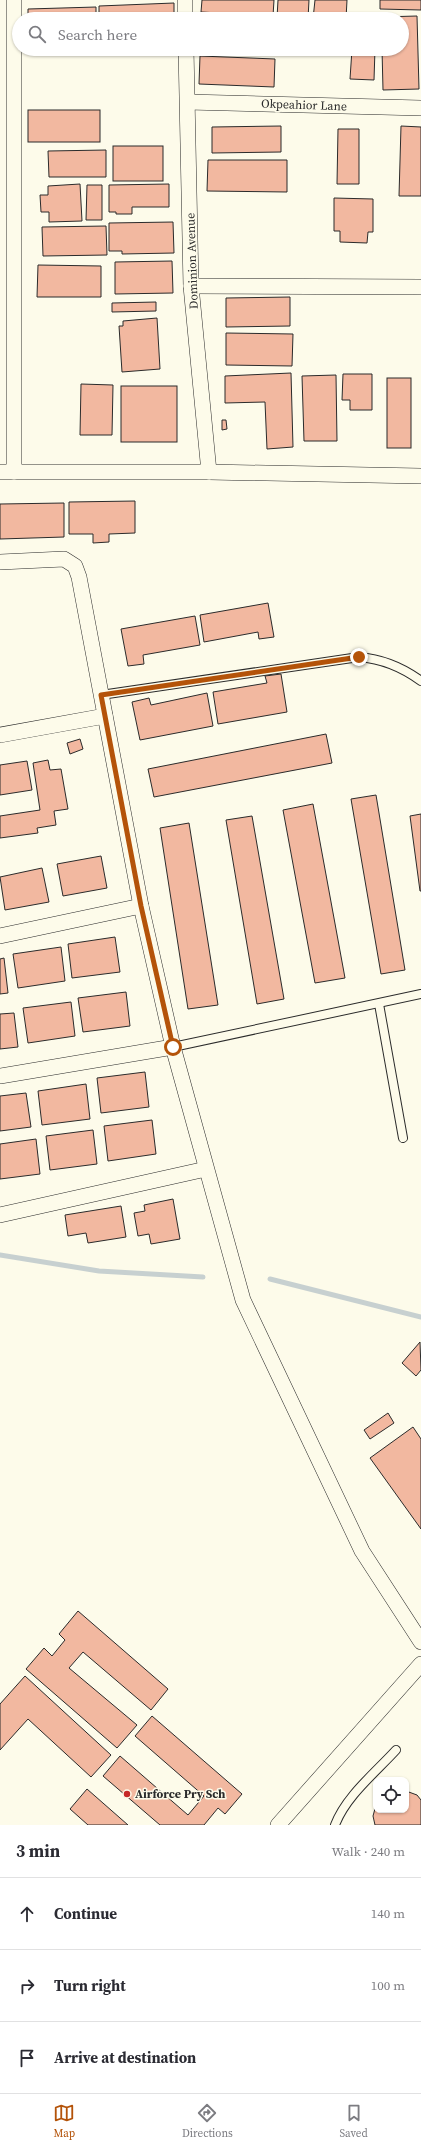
<!DOCTYPE html>
<meta charset="utf-8">
<style>
:root{--surface:#fff;--page:#f2f2f3;--text:#2b2b33;--muted:#7c7c81;--line:#e1e1e2;--accent:#b45309}
body{margin:0;font-family:"Source Serif 4",serif;background:var(--page);color:var(--text)}
.controls{position:absolute;right:12px;bottom:12px;display:grid;overflow:hidden;border-radius:8px;box-shadow:0 1px 3px #0004}
.controls button{width:36px;height:36px;display:grid;place-items:center;padding:0;border:0;border-bottom:1px solid var(--line);background:var(--surface);color:var(--text);font:20px sans-serif}
.stop{position:absolute;width:12px;height:12px;margin:-9px;border:3px solid #b45309;border-radius:50%;background:#fff}
.stop.end{background:#b45309;border-color:#fff;box-shadow:0 1px 4px #0008}
.list{margin:0;padding:0;list-style:none}
h2{display:flex;justify-content:space-between;align-items:center;height:52px;margin:0;padding:0 16px;font-size:17px}
h2 small{font-size:13px;font-weight:400;color:var(--muted)}
.list li{display:grid;grid-template-columns:26px 1fr auto;gap:12px;align-items:center;box-sizing:border-box;height:72px;padding:0 16px;border-top:1px solid var(--line)}
.list b{display:block;font-size:15px;white-space:nowrap}
.list em{font-size:13px;font-style:normal;color:var(--muted)}
.icon{flex:none;width:22px;height:22px;fill:none;stroke:currentColor;stroke-width:2;stroke-linecap:round;stroke-linejoin:round}
.map{position:relative;flex:none;width:421px;height:1825px;overflow:hidden}
.search{position:absolute;background:var(--surface);box-shadow:0 1px 3px #0004;left:12px;right:12px;top:12px;height:44px;display:flex;align-items:center;gap:10px;box-sizing:border-box;padding:0 14px;border-radius:22px;color:var(--muted);font-size:15px}
.sheet{height:268px;background:var(--surface)}
nav{display:flex;justify-content:space-around;align-items:center;box-sizing:border-box;height:56px;border-top:1px solid var(--line);background:var(--surface);font-size:11px;color:var(--muted)}
nav a{display:grid;justify-items:center;gap:2px}
nav .on{color:var(--accent)}
.map>svg:first-child{display:block}
.lines{fill:none;stroke-linecap:round;stroke-linejoin:round}
.stream{stroke:#c7d0d0;stroke-width:5}
.building{fill:#f2b8a0;stroke:#2b2b2b}
.service-casing{stroke:#2b2b2b;stroke-width:10}
.minor-casing{stroke:#2b2b2b;stroke-width:16}
.service{stroke:#fdfbea;stroke-width:8}
.minor{stroke:#fdfbea;stroke-width:15}
.route{stroke:#b45309;stroke-width:5}
.poi-dot{fill:#c62828;stroke:#fdfbea;stroke-width:1.5}
.labels{text-anchor:middle;stroke-width:3;stroke-linejoin:round;paint-order:stroke}
.street-label{font-size:12px;fill:#2b2b2b;stroke:#fdfbea}
.poi-label{font-size:12px;font-weight:bold;fill:#2b2b2b;stroke:#fdfbea;text-anchor:start}
</style>
<div class="map">
<svg width="421" height="1825" viewBox="0 0 421 1825">
<rect width="100%" height="100%" fill="#fdfbea"/>
<g class="lines">
<!-- stream -->
<g class="stream">
<path d="M0,1255L99,1271L203,1277"/>
<path d="M270,1279L421,1317"/>
</g>
</g>
<!-- building -->
<g class="building">
<path d="M202,0H274L273,16L201,12Z"/>
<path d="M278,0H309L308,19L277,18Z"/>
<path d="M315,0H347L346,19H313Z"/>
<path d="M380,0H421V10L380,9Z"/>
<path d="M174,3V19H99V6Z"/>
<path d="M96,7V19H28V9Z"/>
<path d="M417,16L419,89L383,90L382,49H402V19H381V17Z"/>
<path d="M242,49H266V52L242,51Z"/>
<path d="M352,49H375L374,80L350,79Z"/>
<path d="M200,56L275,59L274,87L199,84Z"/>
<rect x="28" y="110" width="72" height="32"/>
<path d="M281,126V152L212,153V127Z"/>
<path d="M401,126L421,127V196H399Z"/>
<path d="M338,129H359V184H337Z"/>
<rect x="113" y="146" width="50" height="35"/>
<path d="M106,150V177H49L48,151Z"/>
<path d="M208,160H287V192L207,191Z"/>
<path d="M80,184L82,221L49,222V212H41L40,195H48V186Z"/>
<path d="M169,184V207H132V214H116V212H109V185Z"/>
<path d="M87,185H102V220H86Z"/>
<path d="M334,198L373,199V232H368L367,243L340,242V231H334Z"/>
<path d="M173,222L174,253L122,254V251H109V223Z"/>
<path d="M106,226L107,255L43,256L42,227Z"/>
<path d="M172,261L173,293L115,294V262Z"/>
<path d="M38,265L101,266V297H37Z"/>
<path d="M290,297V326L226,327V298Z"/>
<path d="M156,302V311L112,312V303Z"/>
<path d="M157,318L160,369L122,372L119,326H123V321Z"/>
<path d="M226,333L293,334L292,366L226,365Z"/>
<path d="M291,373L293,447L267,449L265,402L225,403V376Z"/>
<path d="M343,374H372V410H350V400H342Z"/>
<path d="M336,375L337,441H304L302,376Z"/>
<rect x="387" y="378" width="24" height="70"/>
<path d="M81,384L113,385L112,435H80Z"/>
<rect x="121" y="386" width="56" height="56"/>
<path d="M222,420H226L227,429L222,430Z"/>
<path d="M135,501V533L109,534V542L93,543V534H69V502Z"/>
<path d="M64,503V537L0,539V504Z"/>
<path d="M268,603L274,637L259,639L258,632L204,642L200,615Z"/>
<path d="M195,616L200,645L143,655L144,664L128,666L121,629Z"/>
<path d="M281,674L287,712L218,724L213,692L267,683L265,676Z"/>
<path d="M207,693L213,726L140,740L132,702L149,698L151,705Z"/>
<path d="M326,734L332,763L154,797L148,769Z"/>
<path d="M80,739L83,749L70,754L67,743Z"/>
<path d="M48,760L50,770L61,769L68,809L54,811L56,825L37,828L38,833L0,838V816L40,810L33,763Z"/>
<path d="M27,761L32,790L0,795V765Z"/>
<path d="M376,795L405,970L381,974L351,799Z"/>
<path d="M313,804L345,978L315,983L283,810Z"/>
<path d="M421,814V891H420L410,816Z"/>
<path d="M252,816L284,999L257,1004L226,820Z"/>
<path d="M189,823L218,1005L188,1009L160,828Z"/>
<path d="M101,856L107,888L63,896L57,864Z"/>
<path d="M42,868L49,902L5,910L0,877Z"/>
<path d="M115,937L120,972L72,978L68,944Z"/>
<path d="M61,947L65,981L18,988L13,954Z"/>
<path d="M4,958L8,993L0,994V959Z"/>
<path d="M126,992L130,1026L83,1032L78,998Z"/>
<path d="M71,1002L75,1036L28,1043L23,1008Z"/>
<path d="M14,1013L18,1047L0,1049V1014Z"/>
<path d="M145,1072L149,1107L101,1113L97,1078Z"/>
<path d="M86,1084L90,1119L42,1125L38,1091Z"/>
<path d="M26,1093L31,1127L0,1131V1096Z"/>
<path d="M152,1120L156,1154L108,1161L104,1126Z"/>
<path d="M93,1130L97,1164L50,1170L46,1136Z"/>
<path d="M36,1139L40,1174L0,1179V1144Z"/>
<path d="M173,1199L180,1239L151,1244L149,1234L138,1236L134,1213L145,1211L144,1205Z"/>
<path d="M121,1206L126,1237L88,1243L86,1233L68,1236L65,1215Z"/>
<path d="M420,1342L421,1370L416,1376L402,1363Z"/>
<path d="M388,1413L394,1423L370,1439L364,1430Z"/>
<path d="M413,1427L421,1439V1529L370,1458Z"/>
<path d="M78,1611L168,1689L151,1710L83,1652L69,1668L137,1725L117,1748L26,1669L44,1648L52,1656L65,1640L59,1634Z"/>
<path d="M25,1676L111,1755L91,1777L28,1719L0,1750V1704Z"/>
<path d="M152,1716L242,1794L225,1814L218,1808L204,1825H160L103,1776L120,1756L188,1815L204,1796L135,1736Z"/>
<path d="M87,1789L128,1825H88L70,1809Z"/>
<path d="M406,1791L417,1795L421,1800V1825H375L373,1816L376,1805V1810H406Z"/>
</g>
<g class="lines">
<!-- service casing -->
<g class="service-casing">
<g id="service">
<path d="M101,695L359,657C383,659 402,667 421,681"/>
<path d="M379,1004L403,1138"/>
<path d="M173,1047L421,994"/>
<path d="M335,1825C346,1796 376,1772 396,1750"/>
</g>
</g>
<!-- minor casing -->
<g class="minor-casing">
<g id="minor">
<path d="M14,0V472"/>
<path d="M185,0V19"/>
<path d="M186,49L191,286L209,472"/>
<path d="M188,102L421,108"/>
<path d="M191,286L421,287"/>
<path d="M0,472H209L421,476"/>
<path d="M0,562L64,559L75,566L79,577L141,906L173,1047L243,1300L362,1551L421,1642"/>
<path d="M0,735L105,716"/>
<path d="M0,936L141,906"/>
<path d="M0,1076L173,1047"/>
<path d="M0,1215L206,1169"/>
<path d="M278,1825L421,1664"/>
</g>
</g>
<!-- service -->
<use href="#service" class="service"/>
<!-- minor -->
<use href="#minor" class="minor"/>
</g>
<g class="lines">
<!-- route -->
<path class="route" d="M173,1047L141,906L101,695L359,657"/>
</g>
<!-- markers -->
<circle class="poi-dot" cx="127" cy="1794" r="4"/>
<g class="labels">
<!-- street labels -->
<g class="street-label">
<text transform="translate(304 105) rotate(2)" y="4">Okpeahior Lane</text>
<text transform="translate(192 261) rotate(-92)" y="4">Dominion Avenue</text>
</g>
<!-- poi labels -->
<g class="poi-label">
<text x="135" y="1798">Airforce Pry Sch</text>
</g>
</g>
</svg>
<div class="controls">
<button><svg class="icon" aria-label="locate" viewBox="0 0 24 24"><circle cx="12" cy="12" r="6"/><path d="M12 2v4M12 18v4M2 12h4M18 12h4"/></svg></button>
</div>
<div class="stop" style="left:173px;top:1047px"></div>
<div class="stop end" style="left:359px;top:657px"></div>
<div class="search"><svg class="icon" aria-label="search" viewBox="0 0 24 24"><circle cx="10" cy="10" r="6"/><path d="M15 15l6 6"/></svg>Search here</div>
</div>
<section class="sheet">
<h2>3 min<small>Walk · 240 m</small></h2>
<ul class="list">
<li><svg class="icon" aria-label="ahead" viewBox="0 0 24 24"><path d="M12 20V5M6 11l6-6 6 6"/></svg><div><b>Continue</b></div><em>140 m</em></li>
<li><svg class="icon" aria-label="right" viewBox="0 0 24 24"><path d="M7 20v-9h11M14 6l5 5-5 5"/></svg><div><b>Turn right</b></div><em>100 m</em></li>
<li><svg class="icon" aria-label="arrive" viewBox="0 0 24 24"><path d="M6 21V4h12l-3 4 3 4H6"/></svg><div><b>Arrive at destination</b></div></li>
</ul>
</section>
<nav>
<a class="on"><svg class="icon" aria-label="map" viewBox="0 0 24 24"><path d="M3 6l6-2 6 2 6-2v14l-6 2-6-2-6 2zM9 4v14M15 6v14"/></svg>Map</a>
<a><svg class="icon" aria-label="directions" viewBox="0 0 24 24"><path d="M12 3l9 9-9 9-9-9zM9 14v-3h6M13 9l2 2-2 2"/></svg>Directions</a>
<a><svg class="icon" aria-label="saved" viewBox="0 0 24 24"><path d="M7 4h10v16l-5-4-5 4z"/></svg>Saved</a>
</nav>
